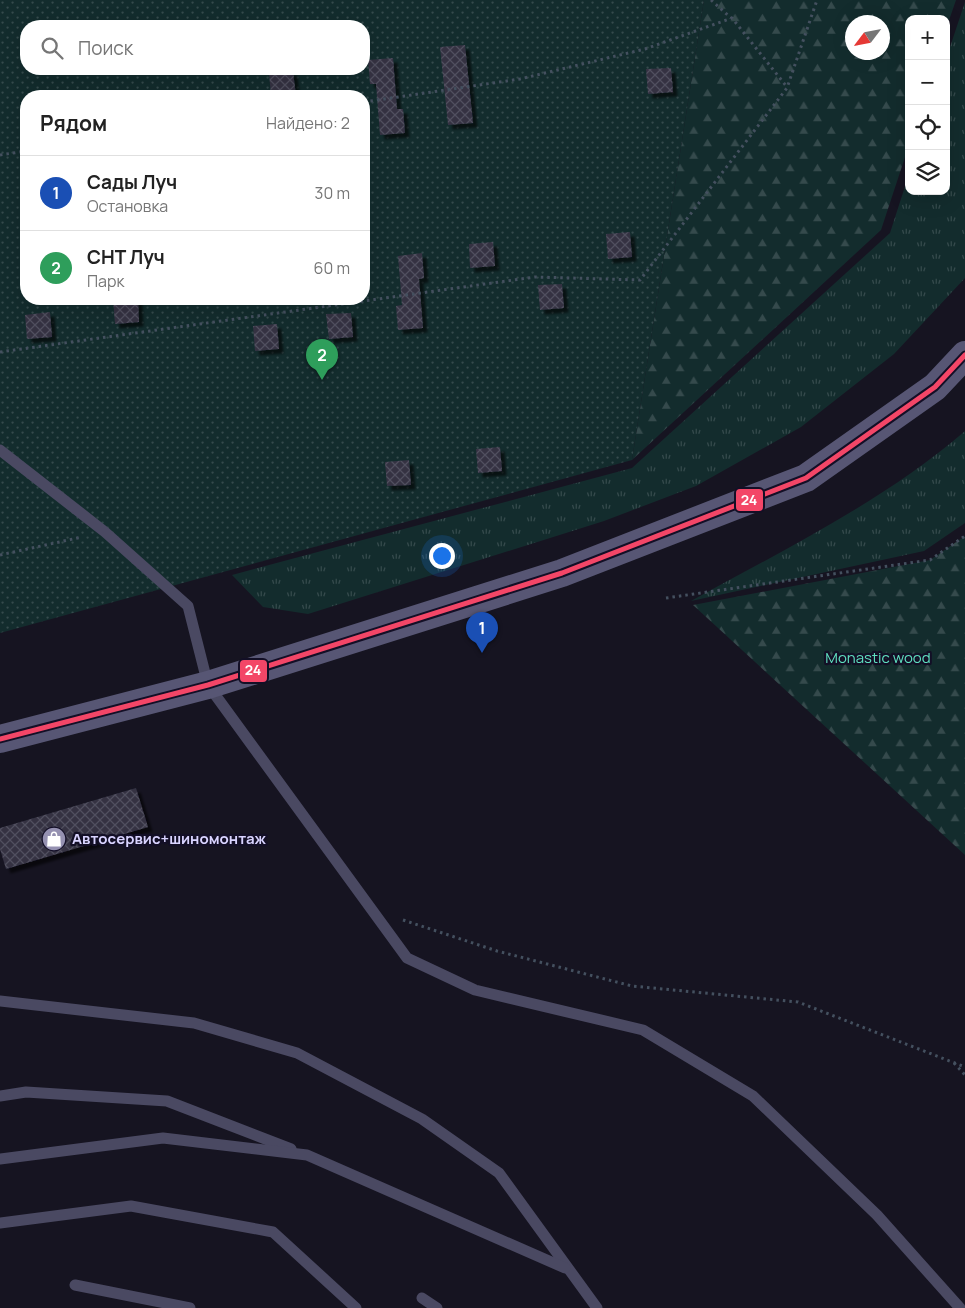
<!DOCTYPE html>
<html lang="ru">
<meta charset="utf-8">
<style>
:root{--surface:#fff;--page:#f2f2f2;--text:#222;--muted:#767676;--line:#e0e0e0;--accent:#ea580c}
body{margin:0;font-family:Manrope,sans-serif;background:var(--page);color:var(--text)}
.controls{position:absolute;right:15px;top:15px;display:grid;overflow:hidden;border-radius:10px;box-shadow:0 5px 20px #0002}
.controls button{width:45px;height:45px;display:grid;place-items:center;padding:0;border:0;border-bottom:1px solid var(--line);background:var(--surface);color:var(--text);font:25px sans-serif}
.compass{position:absolute;left:845px;top:15px;width:45px;height:45px;border-radius:50%;background:var(--surface);box-shadow:0 5px 20px #0002;rotate:238deg}
.you{position:absolute;left:441px;top:555px;width:18px;height:18px;margin:-12px;border:4px solid #fff;border-radius:50%;background:#1a73e8;box-shadow:0 0 0 8px #1a73e833}
.badge{display:grid;place-items:center;width:32px;height:32px;border-radius:50%;background:var(--accent);color:#fff;font-size:16px;font-weight:700}
.pin{position:absolute;translate:-50% -41px;filter:drop-shadow(0 1px 2px #0008)}
.pin::after{content:'';position:absolute;top:26px;width:18px;height:15px;background:inherit;clip-path:polygon(0 0,100% 0,50% 100%)}
.list{margin:0;padding:0;list-style:none}
h2{display:flex;justify-content:space-between;align-items:center;height:65px;margin:0;padding:0 20px;font-size:21px}
h2 small{font-size:16px;font-weight:400;color:var(--muted)}
.list li{display:grid;grid-template-columns:32px 1fr auto;gap:15px;align-items:center;box-sizing:border-box;height:75px;padding:0 20px;border-top:1px solid var(--line)}
.list b{display:block;font-size:19px;white-space:nowrap}
.list p{margin:0;font-size:16px;white-space:nowrap;color:var(--muted)}
.list em{font-size:16px;font-style:normal;color:var(--muted)}
.icon{flex:none;width:28px;height:28px;fill:none;stroke:currentColor;stroke-width:2;stroke-linecap:round;stroke-linejoin:round}
.map{position:relative;flex:none;width:965px;height:1308px;overflow:hidden}
.search{position:absolute;background:var(--surface);box-shadow:0 5px 20px #0002;left:20px;top:20px;width:350px;height:55px;display:flex;align-items:center;gap:12px;box-sizing:border-box;padding:0 18px;border-radius:20px;color:var(--muted);font-size:19px}
.panel{position:absolute;background:var(--surface);box-shadow:0 5px 20px #0002;left:20px;top:90px;width:350px;height:215px;border-radius:20px}
.map>svg:first-child{display:block}
.grass{fill:url(#grass-tufts)}
.forest{fill:url(#forest-firs);fill-rule:evenodd}
.garden{fill:url(#garden-dots);fill-rule:evenodd}
.building{fill:url(#building-cross-hatch);filter:url(#shadow)}
.lines{fill:none;stroke-linecap:round;stroke-linejoin:round}
.path{stroke:#44505f;stroke-width:3;stroke-dasharray:2.5 4;stroke-linecap:butt}
.service{stroke:#4a4962;stroke-width:11}
.secondary{stroke:#575674;stroke-width:28}
.bus-1-casing{stroke:#130f26;stroke-width:9}
.bus-1{stroke:#f34667;stroke-width:5}
.labels{text-anchor:middle;stroke-width:4.5;stroke-linejoin:round;paint-order:stroke}
.park-label{font-size:15px;fill:#5fe0c0;stroke:#130f26}
.poi-label{font-size:15px;font-weight:bold;fill:#d9d4ff;stroke:#130f26;text-anchor:start}
.line-badge{stroke:#130f26;stroke-width:2}
.badge-label{font-size:14px;text-anchor:middle;font-weight:bold;fill:#fff}
</style>
<div class="map">
<svg width="965" height="1308" viewBox="0 0 965 1308">
<defs>
<pattern id="grass-tufts" width="24" height="20" patternUnits="userSpaceOnUse" patternTransform="scale(1.25)"><rect width="24" height="20" fill="#132c2d"/><path d="M3 7l-1-3M5 7V3M7 7l1-3M15 17l-1-3M17 17v-4M19 17l1-3" fill="none" stroke="#354a4c"/></pattern>
<pattern id="forest-firs" width="22" height="20" patternUnits="userSpaceOnUse" patternTransform="scale(1.25)"><rect width="22" height="20" fill="#132c2d"/><path d="M5 1l3.5 6h-7zM16 11l3.5 6h-7z" fill="#354a4c"/></pattern>
<pattern id="garden-dots" width="8" height="8" patternUnits="userSpaceOnUse" patternTransform="scale(1.25)"><rect width="8" height="8" fill="#132c2d"/><path d="M2 2h.1M6 6h.1" fill="none" stroke="#354a4c" stroke-width="1.8" stroke-linecap="round"/></pattern>
<pattern id="building-cross-hatch" width="8" height="8" patternUnits="userSpaceOnUse" patternTransform="scale(1.25)"><rect width="8" height="8" fill="#343243"/><path d="M0 0l8 8M0 8l8-8" fill="none" stroke="#514f5f"/></pattern>
<filter id="shadow"><feDropShadow dx="4.5" dy="4.5" stdDeviation="1" flood-color="#0009"/></filter>
</defs>
<rect width="100%" height="100%" fill="#161421"/>
<!-- grass -->
<g class="grass">
<path d="M965,2V278L894,354L801,427L696,486L604,521L308,614L263,607L232,575L632,468L890,233L909,174V191H946V59Z"/>
<path d="M965,431V523L924,551L691,601C785,549 884,501 965,431Z"/>
</g>
<!-- forest -->
<g class="forest">
<path d="M704,0H956L946,29V19H909V145L881,230L632,460ZM852,22H882V52H852Z"/>
<path d="M965,536V855L693,605L930,560Z"/>
</g>
<!-- garden -->
<path class="garden" d="M0,0H704L632,460L0,633ZM26,26H364V69H26ZM26,96H364V299H26Z"/>
<!-- building -->
<g class="building">
<path d="M465,45L473,123L448,125L440,47Z"/>
<path d="M393,58L397,109H403L405,133L380,135L376,84H370L368,60Z"/>
<path d="M671,68L673,92L648,94L646,69Z"/>
<path d="M293,71L296,96H271L269,73Z"/>
<path d="M630,232L632,257L608,259L606,234Z"/>
<path d="M493,242L495,266L470,268L469,244Z"/>
<path d="M422,253L424,278L419,279L423,328L398,330L396,306L402,305L398,256Z"/>
<path d="M562,284L564,308L540,310L538,285Z"/>
<path d="M113,299H138L139,322L115,324Z"/>
<path d="M50,312L52,337L27,339L25,315Z"/>
<path d="M351,313L353,337L329,339L326,314Z"/>
<path d="M277,324L279,349L255,351L253,326Z"/>
<path d="M500,447L502,471L478,473L476,449Z"/>
<path d="M409,460L411,485L387,486L385,462Z"/>
<path d="M136,788L148,827L6,869L0,849V828Z"/>
</g>
<g class="lines">
<!-- path -->
<g class="path">
<path d="M711,0L731,18"/>
<path d="M364,102L520,79L645,49L732,18L787,87"/>
<path d="M0,155L26,151"/>
<path d="M0,352L535,277L640,280L787,88L817,0"/>
<path d="M0,555L82,537"/>
<path d="M666,598L930,560L965,536"/>
<path d="M403,920L497,951L632,986L798,1002L965,1067"/>
<path d="M954,1063L965,1075"/>
</g>
<!-- service -->
<g class="service">
<path d="M0,450L105,532L188,606L208,685L407,958L475,990L643,1030L753,1096L877,1215L960,1308"/>
<path d="M0,1001L194,1023L297,1053L422,1119L499,1173L597,1308"/>
<path d="M0,1096L26,1092L167,1101L291,1149"/>
<path d="M0,1159L163,1138L307,1155L565,1268"/>
<path d="M0,1223L131,1206L273,1232L356,1308"/>
<path d="M75,1285L190,1308"/>
<path d="M422,1298L437,1308"/>
</g>
<!-- secondary -->
<path class="secondary" d="M0,739L208,685L562,573L806,478L935,387L965,355"/>
<!-- bus-1 casing -->
<g class="bus-1-casing">
<path id="bus-1" d="M0,739L208,685L562,573L806,478L935,387L965,355"/>
</g>
<!-- bus-1 -->
<use href="#bus-1" class="bus-1"/>
</g>
<!-- icons -->
<defs>
<g id="shop-disc" transform="scale(1.25)"><circle r="9.5" fill="#9591b1" stroke="#130f26"/><path d="M-5-2.5h2.3a2.7 3.5 0 0 1 5.4 0H5L5.5 6h-11ZM-1.5-2.5h3a1.5 2.3 0 0 0-3 0Z" fill="#fff"/></g>
</defs>
<g fill-rule="evenodd">
<use href="#shop-disc" x="54" y="839"/>
</g>
<g class="labels">
<!-- park labels -->
<g class="park-label">
<text x="878" y="663">Monastic wood</text>
</g>
<!-- poi labels -->
<g class="poi-label">
<text x="72" y="844">Автосервис+шиномонтаж</text>
</g>
</g>
<g class="line-badge">
<rect x="735" y="488" width="29" height="24" rx="5" fill="#f34667"/>
<rect x="239" y="659" width="29" height="24" rx="5" fill="#f34667"/>
</g>
<g class="badge-label">
<text x="749" y="505">24</text>
<text x="253" y="675">24</text>
</g>
</svg>
<div class="controls">
<button>+</button>
<button>−</button>
<button><svg class="icon" aria-label="locate" viewBox="0 0 24 24"><circle cx="12" cy="12" r="6"/><path d="M12 2v4M12 18v4M2 12h4M18 12h4"/></svg></button>
<button><svg class="icon" aria-label="layers" viewBox="0 0 24 24"><path d="M12 4l9 5-9 5-9-5zM3 14l9 5 9-5"/></svg></button>
</div>
<svg class="compass" viewBox="-18 -18 36 36"><path d="M0-13l5 13h-10z" fill="#e53935"/><path d="M0 13l5-13h-10z" fill="#767676"/></svg>
<div class="you"></div>
<div class="pin badge" style="left:482px;top:653px;background:#1a4fb4">1</div>
<div class="pin badge" style="left:322px;top:380px;background:#2e9e5b">2</div>
<div class="search"><svg class="icon" aria-label="search" viewBox="0 0 24 24"><circle cx="10" cy="10" r="6"/><path d="M15 15l6 6"/></svg>Поиск</div>
<section class="panel">
<h2>Рядом<small>Найдено: 2</small></h2>
<ul class="list">
<li><span class="badge" style="background:#1a4fb4">1</span><div><b>Сады Луч</b><p>Остановка</p></div><em>30 m</em></li>
<li><span class="badge" style="background:#2e9e5b">2</span><div><b>СНТ Луч</b><p>Парк</p></div><em>60 m</em></li>
</ul>
</section>
</div>
